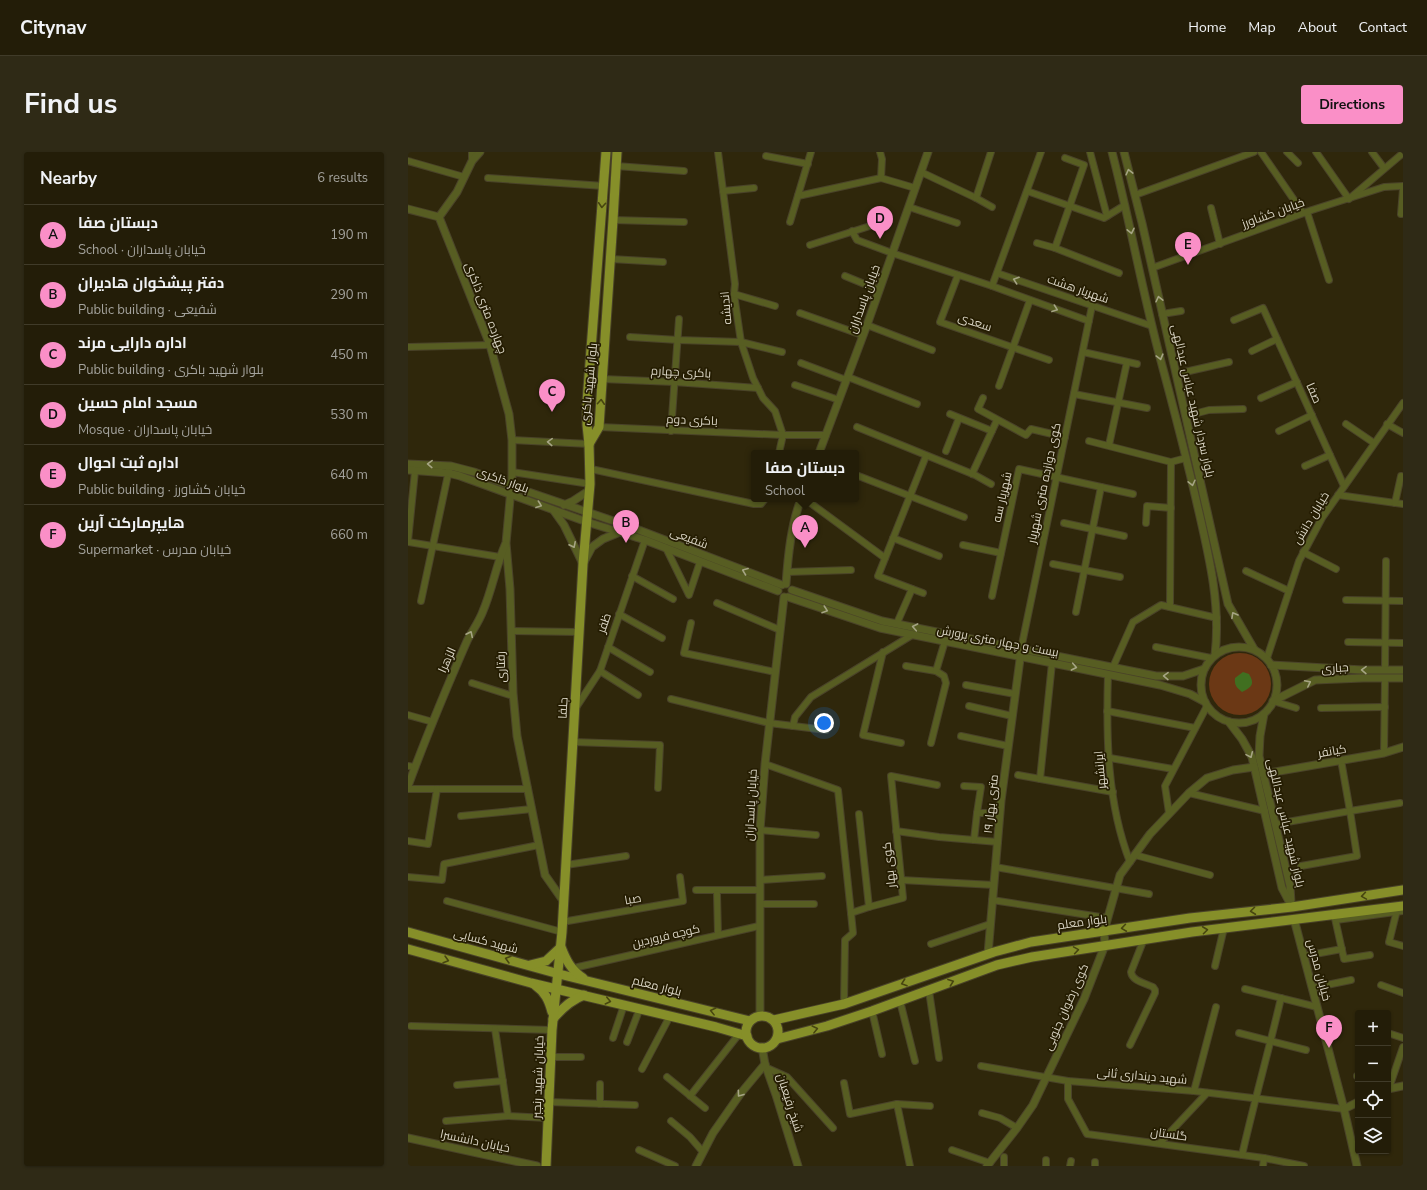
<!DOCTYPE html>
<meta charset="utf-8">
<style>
:root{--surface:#231d08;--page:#2f2a16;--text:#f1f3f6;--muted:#a3a29c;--line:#403b29;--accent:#fa8fc7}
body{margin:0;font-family:"Nunito Sans",Cairo,sans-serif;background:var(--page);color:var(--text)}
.controls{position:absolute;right:12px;bottom:12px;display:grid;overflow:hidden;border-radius:4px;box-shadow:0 1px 3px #0004}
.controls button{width:36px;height:36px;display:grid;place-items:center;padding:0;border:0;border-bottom:1px solid var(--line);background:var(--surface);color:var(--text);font:20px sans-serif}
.you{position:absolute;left:416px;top:571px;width:14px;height:14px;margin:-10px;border:3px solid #fff;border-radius:50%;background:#1a73e8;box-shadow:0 0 0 6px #1a73e833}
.badge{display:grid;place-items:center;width:26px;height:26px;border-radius:50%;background:var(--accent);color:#111;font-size:13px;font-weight:700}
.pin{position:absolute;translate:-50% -33px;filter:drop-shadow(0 1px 2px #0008)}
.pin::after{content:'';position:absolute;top:21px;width:14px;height:12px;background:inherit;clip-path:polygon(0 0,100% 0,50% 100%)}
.popup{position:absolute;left:343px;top:298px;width:108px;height:52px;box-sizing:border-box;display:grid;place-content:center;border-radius:4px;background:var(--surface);filter:drop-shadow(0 1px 3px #0005);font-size:13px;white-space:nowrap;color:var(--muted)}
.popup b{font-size:15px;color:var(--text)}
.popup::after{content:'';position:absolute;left:50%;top:100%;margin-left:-8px;border:8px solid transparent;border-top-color:var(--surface)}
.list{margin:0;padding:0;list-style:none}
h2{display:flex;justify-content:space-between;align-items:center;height:52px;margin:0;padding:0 16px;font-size:17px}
h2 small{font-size:13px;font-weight:400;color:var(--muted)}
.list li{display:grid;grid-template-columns:26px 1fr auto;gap:12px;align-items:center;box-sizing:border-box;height:60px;padding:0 16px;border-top:1px solid var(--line)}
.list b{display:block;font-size:15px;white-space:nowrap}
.list p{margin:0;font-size:13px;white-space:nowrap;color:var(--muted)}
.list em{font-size:13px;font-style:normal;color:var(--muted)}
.icon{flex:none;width:22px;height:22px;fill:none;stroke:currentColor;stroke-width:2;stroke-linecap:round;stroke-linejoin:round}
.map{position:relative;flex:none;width:995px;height:1014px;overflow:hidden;border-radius:4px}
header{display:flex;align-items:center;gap:24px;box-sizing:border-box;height:56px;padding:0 20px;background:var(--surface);border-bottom:1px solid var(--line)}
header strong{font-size:19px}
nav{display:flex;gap:22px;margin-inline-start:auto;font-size:14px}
.intro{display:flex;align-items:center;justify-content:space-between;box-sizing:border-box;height:96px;padding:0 24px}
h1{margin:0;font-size:28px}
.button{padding:10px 18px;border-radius:4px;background:var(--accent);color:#111;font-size:14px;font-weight:700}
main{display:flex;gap:24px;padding:0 24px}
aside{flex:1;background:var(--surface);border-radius:4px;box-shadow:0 1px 3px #0004}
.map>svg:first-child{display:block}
.green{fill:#6b3815}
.water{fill:#406f20}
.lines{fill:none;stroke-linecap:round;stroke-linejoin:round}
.minor-casing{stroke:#4a4329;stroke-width:8}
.tertiary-casing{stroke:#4a4329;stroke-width:9}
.primary-casing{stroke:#4a4329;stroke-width:11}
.minor{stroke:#575d22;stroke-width:6}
.tertiary{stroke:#575d22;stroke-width:7}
.primary{stroke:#868f29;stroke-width:9}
.oneway{stroke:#a6a584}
.oneway2{stroke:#474510}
.labels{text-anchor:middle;stroke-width:3.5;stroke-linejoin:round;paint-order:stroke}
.street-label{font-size:12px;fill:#dad5c5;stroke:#251d02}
</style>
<header>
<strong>Citynav</strong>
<nav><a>Home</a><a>Map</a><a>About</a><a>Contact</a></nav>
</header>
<div class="intro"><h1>Find us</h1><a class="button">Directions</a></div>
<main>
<aside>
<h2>Nearby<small>6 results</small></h2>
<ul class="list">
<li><span class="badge">A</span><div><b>دبستان صفا</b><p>School · خیابان پاسداران</p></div><em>190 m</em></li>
<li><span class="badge">B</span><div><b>دفتر پیشخوان هادیران</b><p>Public building · شفیعی</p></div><em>290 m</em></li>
<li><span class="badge">C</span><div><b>اداره دارایی مرند</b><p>Public building · بلوار شهید باکری</p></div><em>450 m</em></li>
<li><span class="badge">D</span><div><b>مسجد امام حسین</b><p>Mosque · خیابان پاسداران</p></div><em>530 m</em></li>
<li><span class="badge">E</span><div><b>اداره ثبت احوال</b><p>Public building · خیابان کشاورز</p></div><em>640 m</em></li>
<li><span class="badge">F</span><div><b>هایپرمارکت آرین</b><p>Supermarket · خیابان مدرس</p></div><em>660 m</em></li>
</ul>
</aside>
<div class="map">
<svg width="995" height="1014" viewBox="0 0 995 1014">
<rect width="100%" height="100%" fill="#2f270b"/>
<!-- green -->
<circle class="green" cx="832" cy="532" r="31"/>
<!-- water -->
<path class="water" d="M835,520L841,522C847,532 844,535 834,540C829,536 826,533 827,526Z"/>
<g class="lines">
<!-- minor casing -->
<g class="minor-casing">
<g id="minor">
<path d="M64,0V9"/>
<path d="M310,0L327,132L326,142L333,190L345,226L355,246L367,259L375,283L371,301"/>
<path d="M472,0L474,7L473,26"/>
<path d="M682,0L699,64"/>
<path d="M853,0L895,61"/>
<path d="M879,0L890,11"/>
<path d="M908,0L941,47L995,1"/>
<path d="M964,0L976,16"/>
<path d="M358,4L400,12"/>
<path d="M0,9L56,25"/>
<path d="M208,14L276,19"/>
<path d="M513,20L568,46L584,55"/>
<path d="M80,26L196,34"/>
<path d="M315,39L346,36"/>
<path d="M619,39L696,66L717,53"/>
<path d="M727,43L846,0"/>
<path d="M390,44L473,26L507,36"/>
<path d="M568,46L583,0"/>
<path d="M501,55L549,71"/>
<path d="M803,56L812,92"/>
<path d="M899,60L921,128"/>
<path d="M993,62L995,37"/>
<path d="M205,68L276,70"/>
<path d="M382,70L403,0"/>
<path d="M444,79L449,88L484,101L584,134L681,169"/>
<path d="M629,91L647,96L711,121"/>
<path d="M402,93L462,74"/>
<path d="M647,96L676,13L657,6"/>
<path d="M203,107L255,110"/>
<path d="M744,116L904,58L976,35L995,34"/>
<path d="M589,121L744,174"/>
<path d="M550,123L532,170L641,208"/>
<path d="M437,124L471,138"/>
<path d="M584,134L633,0"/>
<path d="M326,142L367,154"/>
<path d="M392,161L454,183"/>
<path d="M754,162L773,159"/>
<path d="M826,168L855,156L936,334"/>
<path d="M459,173L524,198"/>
<path d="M222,185L270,188L333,190L374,200"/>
<path d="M0,195L82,193"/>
<path d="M844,199L869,187"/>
<path d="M675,200L729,212"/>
<path d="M393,211L438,228"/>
<path d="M768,222L821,210"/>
<path d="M440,225L509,252"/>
<path d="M194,227L266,230L350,236"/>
<path d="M387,233L431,248"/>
<path d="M591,234L622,148"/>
<path d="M666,242L739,256"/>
<path d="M575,246L570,257L618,283L623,277L657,285"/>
<path d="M853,246L889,230"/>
<path d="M542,262L584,279"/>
<path d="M778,264L801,258L835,257"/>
<path d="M938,272L966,291"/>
<path d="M979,272L995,281"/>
<path d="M191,275L375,283H418"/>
<path d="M449,275L567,323L583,332"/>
<path d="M263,279L271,167"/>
<path d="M871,279L904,263"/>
<path d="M104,288L181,292"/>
<path d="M681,289L763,310"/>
<path d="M701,293L719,210"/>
<path d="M538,299L551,266"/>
<path d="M897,314L922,303"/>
<path d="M183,317L346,352H353L357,347"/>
<path d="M104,320L182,332"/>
<path d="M564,322L589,268"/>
<path d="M448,323L556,365"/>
<path d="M930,343L995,352"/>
<path d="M397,347L477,406"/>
<path d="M987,351L993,324"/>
<path d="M656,371L716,384"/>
<path d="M738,371L739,354L763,356"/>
<path d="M485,386L531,404"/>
<path d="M0,389L7,319"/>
<path d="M0,390L92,405"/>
<path d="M555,393L593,401"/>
<path d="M258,396L281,443L292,410"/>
<path d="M895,400L928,417"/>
<path d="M645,412L712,425"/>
<path d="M838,419L881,439"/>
<path d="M379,420L443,418"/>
<path d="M224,424L265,447"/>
<path d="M515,441L470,424L518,304"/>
<path d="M584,444L611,317L725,342"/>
<path d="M938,448L995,449"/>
<path d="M13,449L41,318"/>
<path d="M309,451L372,478"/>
<path d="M762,455L763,310L778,306"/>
<path d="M668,460L693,335"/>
<path d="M211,462L254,486"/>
<path d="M283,471L276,501L367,520"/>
<path d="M489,471L504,437"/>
<path d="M103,479L171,480"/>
<path d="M940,490L995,491"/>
<path d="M200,495L242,520"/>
<path d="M748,495L803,506"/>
<path d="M613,497L684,154"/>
<path d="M475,500L455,583L493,591"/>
<path d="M859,506L891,409L914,366L995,251"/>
<path d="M498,514L528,519L536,524L538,531L523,591"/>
<path d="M705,515L725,470L753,453L809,466"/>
<path d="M977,518L978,409"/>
<path d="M192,519L230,543"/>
<path d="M528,519L537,489"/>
<path d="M700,522C698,584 699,651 722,710"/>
<path d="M64,531L105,544"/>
<path d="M558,533L607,542"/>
<path d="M263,547L361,571L418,578"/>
<path d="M865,549L888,556"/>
<path d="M561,554L604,564"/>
<path d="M913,556L977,555"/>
<path d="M167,557L192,519L237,388"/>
<path d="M699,559L787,576"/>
<path d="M0,563L25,570"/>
<path d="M385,574L387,565L403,545L504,483"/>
<path d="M553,584L600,594"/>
<path d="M165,590L252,593L250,636"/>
<path d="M976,601L977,526"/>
<path d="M702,606L765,617"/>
<path d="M357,612L430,638L443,761"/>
<path d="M0,614L7,615"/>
<path d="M610,623L705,640"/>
<path d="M632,627L644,511"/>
<path d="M556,634L573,635L569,661H592"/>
<path d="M0,637H120"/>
<path d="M781,641L857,659"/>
<path d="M761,661L757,634L799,554"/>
<path d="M451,662L461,755"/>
<path d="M53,664L124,657"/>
<path d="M868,672L942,659L933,608"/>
<path d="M352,678L408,683"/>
<path d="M488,679L531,685L590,690"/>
<path d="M566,688L569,661"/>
<path d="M0,689L20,692L29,637"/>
<path d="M727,703L802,723"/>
<path d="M158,713L218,704"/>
<path d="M893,714L949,704L942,659L992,651"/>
<path d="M587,715L741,742"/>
<path d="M0,725L34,728L36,712L131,693"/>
<path d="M352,728L414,724"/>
<path d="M493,728L586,733"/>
<path d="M288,738H352"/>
<path d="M309,742L310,783"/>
<path d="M584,748L699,766"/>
<path d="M39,749L154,780"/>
<path d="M352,752H406"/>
<path d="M989,758L981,790L995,794"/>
<path d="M926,762L936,807L962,803"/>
<path d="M928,768L995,759"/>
<path d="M154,770L275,749L272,725"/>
<path d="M523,792L582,772"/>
<path d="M896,804L934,797"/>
<path d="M807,814L816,776"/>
<path d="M170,815L351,774"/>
<path d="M973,833L995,841"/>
<path d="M904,836L943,828"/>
<path d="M837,837L909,855"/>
<path d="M521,839L531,906"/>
<path d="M492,849L507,909"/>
<path d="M436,852L437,788L445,781L443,761L461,755L495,746L483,624L529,633"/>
<path d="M464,859L474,902"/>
<path d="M3,874L144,878"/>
<path d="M87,877L100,964L140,966"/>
<path d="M831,881L898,898"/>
<path d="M980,881L995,886"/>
<path d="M205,886L216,853"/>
<path d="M219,890L232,856"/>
<path d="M722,893L747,841V838L745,835C737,831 724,829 723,820L736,787"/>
<path d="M143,905H173"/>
<path d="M573,914L660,929L786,939L936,957"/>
<path d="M359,916L379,925L425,976"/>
<path d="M234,917L262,864"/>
<path d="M949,924H950"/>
<path d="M259,925L297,956"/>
<path d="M660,929V947L679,982L856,1006L896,1014"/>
<path d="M436,931L442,962L489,952L522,954"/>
<path d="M192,932V952"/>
<path d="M49,933L95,929"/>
<path d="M981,936L995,895"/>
<path d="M786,939L808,855"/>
<path d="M282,944L331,882"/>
<path d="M141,950L227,953"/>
<path d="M489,952L502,1014"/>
<path d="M574,961L592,966L609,976"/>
<path d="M38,969L100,964"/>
<path d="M263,969L282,985L295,1000"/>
<path d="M752,991L799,941"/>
<path d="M231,998L267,1014"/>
<path d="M544,998L582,1011"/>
<path d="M834,1003C846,950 861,898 873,846"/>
<path d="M596,1014V1005"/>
<path d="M638,1014V1008"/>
<path d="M662,1014L663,1009"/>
<path d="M687,1014V1010"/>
<path d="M855,1014L856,1006"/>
</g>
</g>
<!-- tertiary casing -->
<g class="tertiary-casing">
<g id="tertiary">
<path d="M72,0L64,9L49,40L31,65L82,193L101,262L104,288V326L98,391L102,437L105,541L109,584L137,723L156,750"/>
<path d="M704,0C721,66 733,132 750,198C764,250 778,303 790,356C801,404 813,453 807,503"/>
<path d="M716,0L734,71L820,452L846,497"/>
<path d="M0,57L31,65"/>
<path d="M411,301L459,173L520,0"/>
<path d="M0,312L43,314L66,320L103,334L223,375L374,433"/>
<path d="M0,318L40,321L52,324L179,370L237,388L370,439"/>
<path d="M156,353L165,349L182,338"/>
<path d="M146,359L156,373L175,412L184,395L195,387L212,380"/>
<path d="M378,432C380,404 383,373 393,347"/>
<path d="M384,438L474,469L748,524H775L796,517"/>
<path d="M380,445L472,476L752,533L782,542L797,550"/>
<circle cx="831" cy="533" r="38"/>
<path d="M863,513L955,518H995"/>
<path d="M865,549L907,528L955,526H995"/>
<path d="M856,562L852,584L851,604L882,734L883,751"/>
<path d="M821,570L834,587L844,605L874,736L884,755"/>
<path d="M855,622L976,601L995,595"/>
<path d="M0,634C18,585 38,537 59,489C64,479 71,470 75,459C84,438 88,414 97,393"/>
<path d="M886,767L936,957L949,1014"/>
<path d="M580,802L593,649L613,500"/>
<path d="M352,864V678L357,612L376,445"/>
<path d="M354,895L357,912L368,943L390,1014"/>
<path d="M980,937L995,934"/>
<path d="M936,957L950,950"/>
<path d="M0,986L129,1014"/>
<path d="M288,1014L305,981L333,941L357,912"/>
<path d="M579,1014L609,976L625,953L676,847L697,793L696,779L712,723L742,682L781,641L799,626L825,618L846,615"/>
</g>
</g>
<!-- primary casing -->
<g class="primary-casing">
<g id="primary">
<path d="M198,0L179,250V273L181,292L191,275L205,68L209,0"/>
<path d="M0,780L151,822L342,869"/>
<path d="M0,797L123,831L308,875L339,884"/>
<path d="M122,813L138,809L153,795C158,808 163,818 175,826"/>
<path d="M127,833C137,840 141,848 144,860"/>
<circle cx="354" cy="880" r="16"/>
<path d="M145,867C154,856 163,848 176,843"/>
<path d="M366,868L436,852L586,800L623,790L782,766L884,755L995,738"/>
<path d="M369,887L419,874L464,859L589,813L624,805L784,780L995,754"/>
<path d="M138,1014L144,878L154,780L175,412L182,332L181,292"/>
</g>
</g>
<!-- minor -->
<use href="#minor" class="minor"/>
<!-- tertiary -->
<use href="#tertiary" class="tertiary"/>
<!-- primary -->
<use href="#primary" class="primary"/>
</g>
<!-- one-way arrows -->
<defs><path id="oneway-chevron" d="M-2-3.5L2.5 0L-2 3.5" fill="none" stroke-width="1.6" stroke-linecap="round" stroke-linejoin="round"/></defs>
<g class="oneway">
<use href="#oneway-chevron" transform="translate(721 20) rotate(-104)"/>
<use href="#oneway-chevron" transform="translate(723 79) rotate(78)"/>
<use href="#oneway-chevron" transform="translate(608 128) rotate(-161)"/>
<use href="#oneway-chevron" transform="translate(751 147) rotate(-103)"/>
<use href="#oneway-chevron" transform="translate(647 157) rotate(20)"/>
<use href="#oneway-chevron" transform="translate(752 205) rotate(75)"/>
<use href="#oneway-chevron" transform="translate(142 290) rotate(-177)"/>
<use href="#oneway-chevron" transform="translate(22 312) rotate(-178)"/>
<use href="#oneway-chevron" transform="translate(784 331) rotate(77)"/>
<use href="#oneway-chevron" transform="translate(131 353) rotate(20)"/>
<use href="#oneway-chevron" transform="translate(165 393) rotate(64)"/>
<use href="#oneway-chevron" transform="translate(337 419) rotate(-159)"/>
<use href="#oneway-chevron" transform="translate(417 458) rotate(19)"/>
<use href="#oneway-chevron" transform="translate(826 463) rotate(-119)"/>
<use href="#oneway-chevron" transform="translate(507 475) rotate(-169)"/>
<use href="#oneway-chevron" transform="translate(62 482) rotate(-64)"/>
<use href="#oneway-chevron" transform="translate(666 515) rotate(11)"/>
<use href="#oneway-chevron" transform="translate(956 518) rotate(-179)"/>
<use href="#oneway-chevron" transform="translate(758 524) rotate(-179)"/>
<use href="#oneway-chevron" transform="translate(900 531) rotate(-27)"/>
<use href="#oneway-chevron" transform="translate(842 603) rotate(66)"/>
<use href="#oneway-chevron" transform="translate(332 942) rotate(126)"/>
</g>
<g class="oneway2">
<use href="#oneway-chevron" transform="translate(194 53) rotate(94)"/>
<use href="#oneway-chevron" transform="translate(193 250) rotate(-86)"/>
<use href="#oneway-chevron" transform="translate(956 744) rotate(171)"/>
<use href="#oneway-chevron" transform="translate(845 759) rotate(173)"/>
<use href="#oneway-chevron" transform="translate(716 776) rotate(172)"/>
<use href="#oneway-chevron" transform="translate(797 778) rotate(-7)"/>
<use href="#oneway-chevron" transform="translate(668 798) rotate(-9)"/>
<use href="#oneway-chevron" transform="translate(100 807) rotate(-164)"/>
<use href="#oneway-chevron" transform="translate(38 808) rotate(16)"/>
<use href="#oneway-chevron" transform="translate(543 830) rotate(-20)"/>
<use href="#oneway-chevron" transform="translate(496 831) rotate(161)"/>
<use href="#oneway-chevron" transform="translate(200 849) rotate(13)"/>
<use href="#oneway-chevron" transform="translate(305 859) rotate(-166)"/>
<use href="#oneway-chevron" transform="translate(407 877) rotate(-14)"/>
</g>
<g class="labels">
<!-- street labels -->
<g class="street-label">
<text transform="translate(865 61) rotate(-20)" y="4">خیابان کشاورز</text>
<text transform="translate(670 137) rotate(19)" y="4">شهریار هشت</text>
<text transform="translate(456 147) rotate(-70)" y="4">خیابان پاسداران</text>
<text transform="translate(78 156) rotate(69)" y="4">چهارده متری ذاکری</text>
<text transform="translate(318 156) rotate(-95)" y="4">اندیشه</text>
<text transform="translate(567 170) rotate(19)" y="4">سعدی</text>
<text transform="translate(273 220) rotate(3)" y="4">باکری چهارم</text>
<text transform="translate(181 232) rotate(-84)" y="4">بلوار شهید باکری</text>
<text transform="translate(906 241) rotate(66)" y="4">صفا</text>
<text transform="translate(785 249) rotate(77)" y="4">بلوار سردار شهید عباس عبدالهی</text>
<text transform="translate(284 268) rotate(2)" y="4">باکری دوم</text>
<text transform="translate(95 328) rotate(20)" y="4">بلوار ذاکری</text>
<text transform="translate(636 331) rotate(-78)" y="4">کوی دوازده متری شهریار</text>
<text transform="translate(594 345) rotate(-77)" y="4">شهریار سه</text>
<text transform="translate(903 366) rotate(-59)" y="4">خیابان دانش</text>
<text transform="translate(281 386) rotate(21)" y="4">شفیعی</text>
<text transform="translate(196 471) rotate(-71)" y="4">ظفر</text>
<text transform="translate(590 489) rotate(11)" y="4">بیست و چهار متری پرورش</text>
<text transform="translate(39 508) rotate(-66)" y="4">الزهرا</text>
<text transform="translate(93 515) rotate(-92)" y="4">رفتاری</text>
<text transform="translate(927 516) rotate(-3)" y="4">جباری</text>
<text transform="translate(155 556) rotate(-87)" y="4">جلفا</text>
<text transform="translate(924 599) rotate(-10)" y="4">کیانفر</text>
<text transform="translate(692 618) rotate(-95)" y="4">ایرانشهر</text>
<text transform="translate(583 652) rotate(-84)" y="4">۱۹ متری بهار</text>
<text transform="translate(343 653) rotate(-87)" y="4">خیابان پاسداران</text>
<text transform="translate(878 671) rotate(77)" y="4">بلوار شهید عباس عبداللهی</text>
<text transform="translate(481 713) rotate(-96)" y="4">کوی بهار</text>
<text transform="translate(225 747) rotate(-10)" y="4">صبا</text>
<text transform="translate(674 770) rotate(-8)" y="4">بلوار معلم</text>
<text transform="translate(258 784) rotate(-13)" y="4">کوچه فروردین</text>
<text transform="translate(78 789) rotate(15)" y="4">شهید کسایی</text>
<text transform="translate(911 818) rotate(75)" y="4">خیابان مدرس</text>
<text transform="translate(249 834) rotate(14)" y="4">بلوار معلم</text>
<text transform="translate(658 855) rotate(-66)" y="4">کوی رضوان جنوبی</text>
<text transform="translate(734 924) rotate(5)" y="4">شهید دینداری ثانی</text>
<text transform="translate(130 925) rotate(-88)" y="4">خیابان شهید رنجبر</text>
<text transform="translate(382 951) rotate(72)" y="4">شیخ رفیعیان</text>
<text transform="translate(761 982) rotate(8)" y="4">گلستان</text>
<text transform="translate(67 989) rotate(12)" y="4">خیابان دانشسرا</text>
</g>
</g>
</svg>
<div class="controls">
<button>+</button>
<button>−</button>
<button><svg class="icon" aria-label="locate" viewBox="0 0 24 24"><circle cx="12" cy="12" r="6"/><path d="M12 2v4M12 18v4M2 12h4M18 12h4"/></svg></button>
<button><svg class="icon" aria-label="layers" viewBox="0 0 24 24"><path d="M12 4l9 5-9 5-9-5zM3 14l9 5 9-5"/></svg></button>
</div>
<div class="you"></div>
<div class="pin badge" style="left:397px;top:396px">A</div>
<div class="popup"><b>دبستان صفا</b>School</div>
<div class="pin badge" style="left:218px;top:391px">B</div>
<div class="pin badge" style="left:144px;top:260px">C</div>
<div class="pin badge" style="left:472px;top:87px">D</div>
<div class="pin badge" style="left:780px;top:113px">E</div>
<div class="pin badge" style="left:921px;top:896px">F</div>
</div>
</main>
